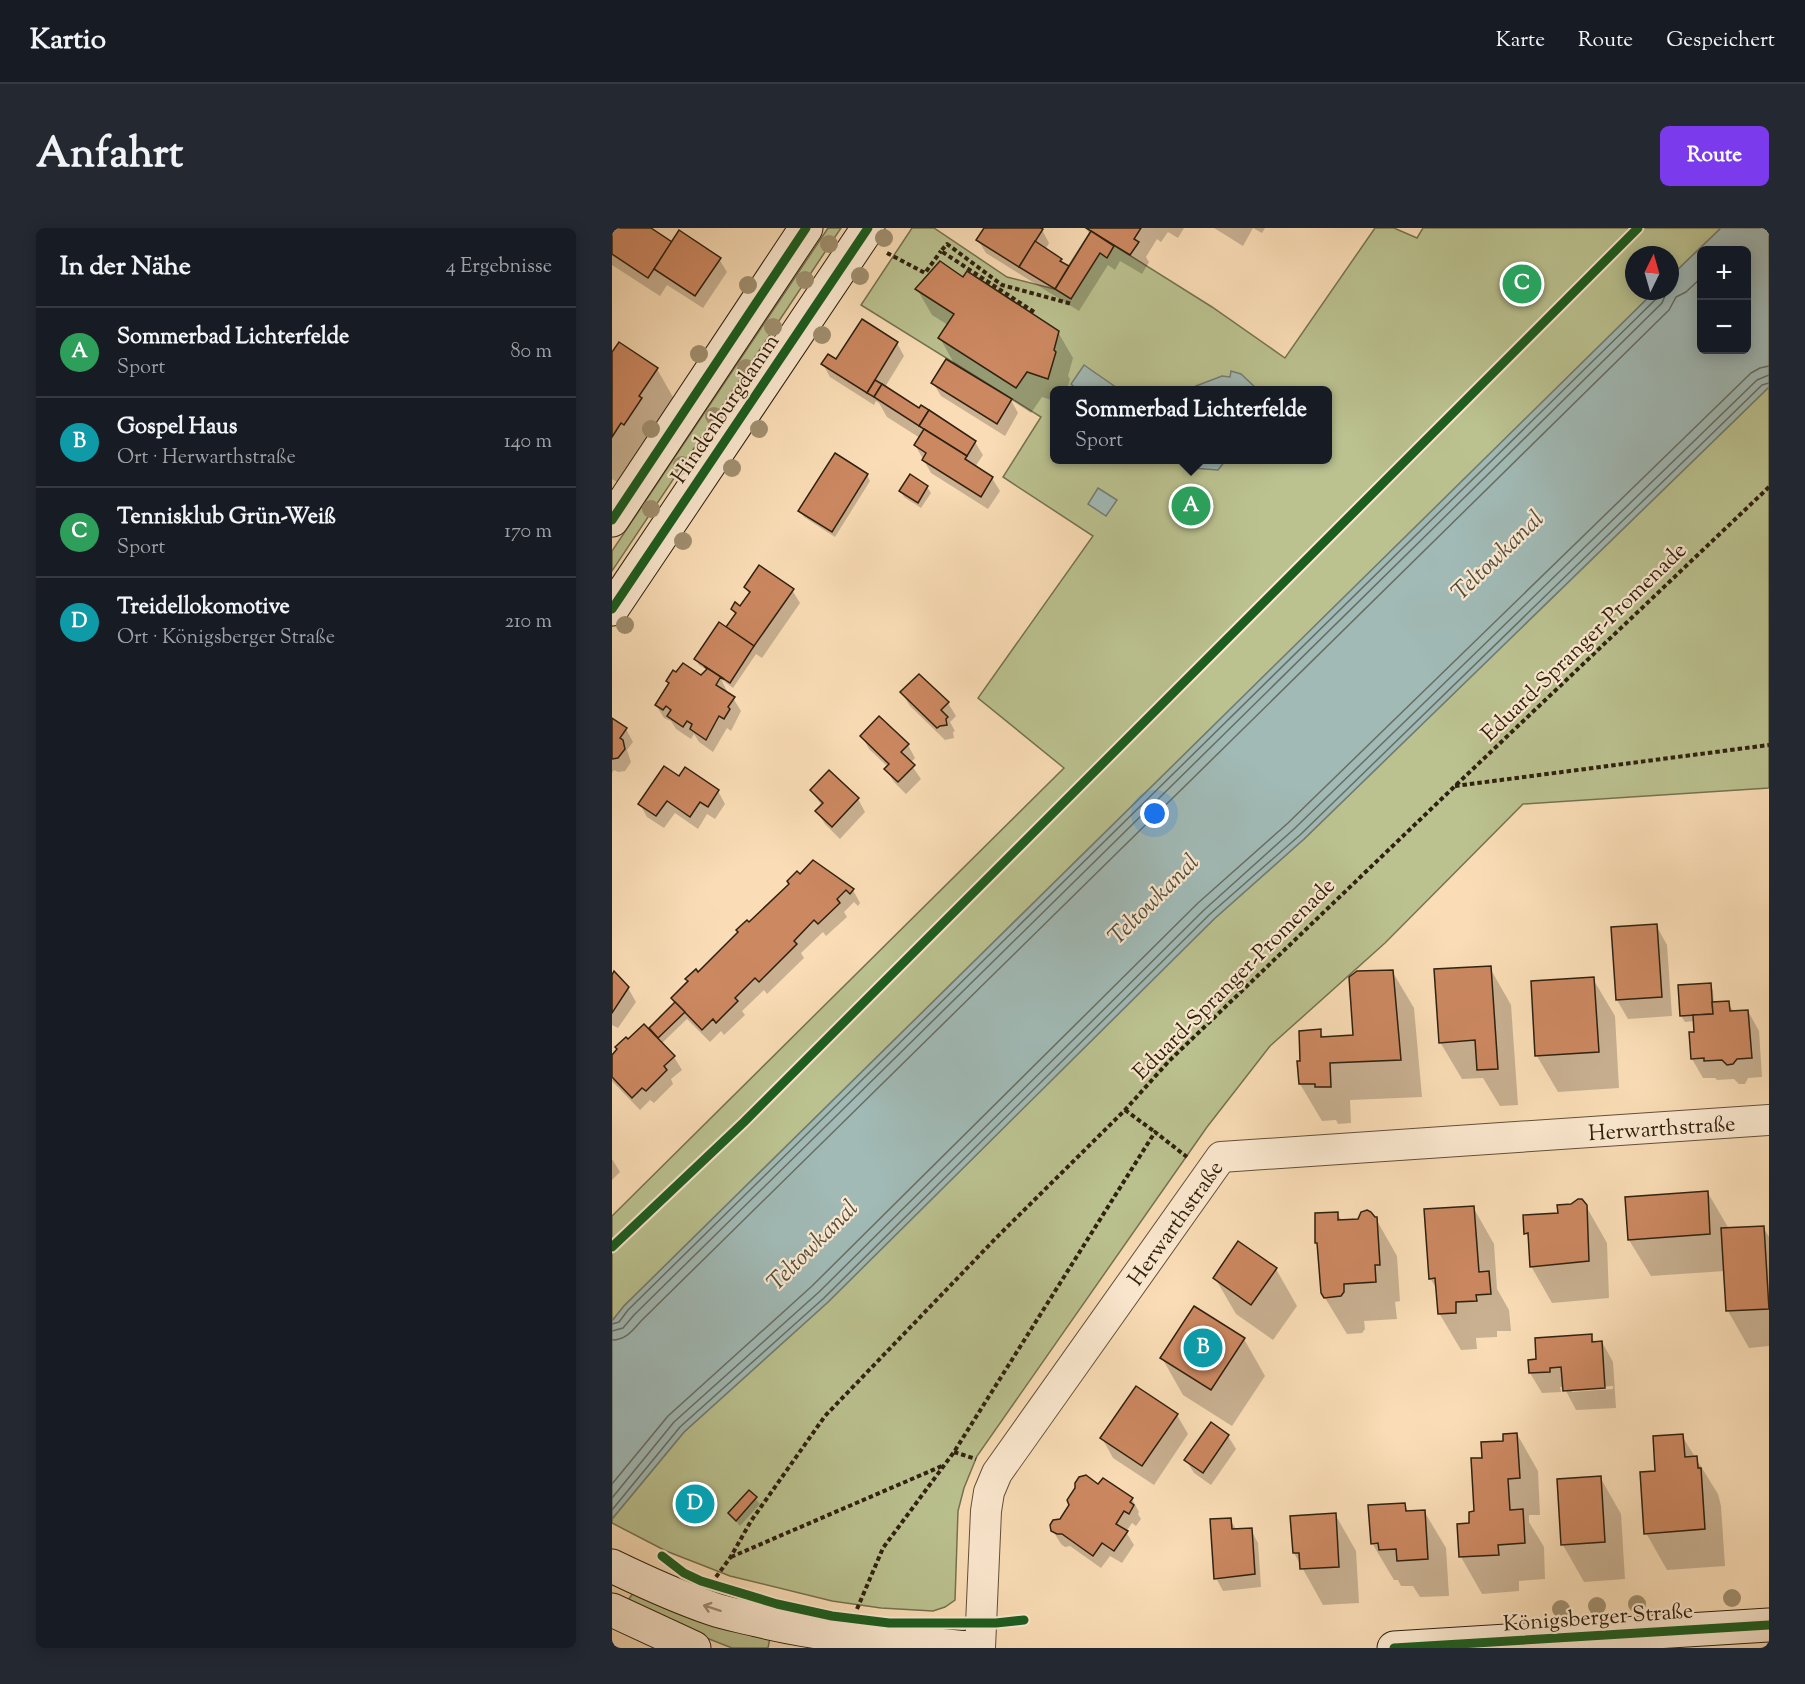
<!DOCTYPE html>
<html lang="de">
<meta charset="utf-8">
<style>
:root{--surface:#171b24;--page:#242831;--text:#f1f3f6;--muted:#9ea1a6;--line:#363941;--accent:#7c3aed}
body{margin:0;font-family:"Sorts Mill Goudy",serif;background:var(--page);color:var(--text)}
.controls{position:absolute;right:18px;top:18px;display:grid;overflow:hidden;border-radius:9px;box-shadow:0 3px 15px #0003}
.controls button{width:54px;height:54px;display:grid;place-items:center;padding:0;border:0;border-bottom:2px solid var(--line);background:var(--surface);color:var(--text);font:30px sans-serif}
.compass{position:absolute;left:1013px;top:18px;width:54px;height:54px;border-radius:50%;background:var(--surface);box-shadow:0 3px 15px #0003;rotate:5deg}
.you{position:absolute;left:543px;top:586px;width:21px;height:21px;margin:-15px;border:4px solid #fff;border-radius:50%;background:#1a73e8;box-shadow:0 0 0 9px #1a73e833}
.badge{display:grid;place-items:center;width:39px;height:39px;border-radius:50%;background:var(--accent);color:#fff;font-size:20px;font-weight:700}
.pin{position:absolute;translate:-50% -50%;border:3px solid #fff;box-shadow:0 2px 6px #0006}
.popup{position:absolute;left:438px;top:158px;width:282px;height:78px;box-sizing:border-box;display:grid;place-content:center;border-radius:9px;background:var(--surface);filter:drop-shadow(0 2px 4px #0005);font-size:20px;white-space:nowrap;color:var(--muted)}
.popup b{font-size:22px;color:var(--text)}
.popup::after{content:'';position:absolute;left:50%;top:100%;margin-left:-12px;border:12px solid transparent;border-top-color:var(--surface)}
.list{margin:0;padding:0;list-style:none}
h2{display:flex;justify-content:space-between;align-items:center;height:78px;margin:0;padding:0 24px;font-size:26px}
h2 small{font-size:20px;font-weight:400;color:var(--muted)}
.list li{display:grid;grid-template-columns:39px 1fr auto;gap:18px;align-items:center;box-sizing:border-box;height:90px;padding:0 24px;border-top:2px solid var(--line)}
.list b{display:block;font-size:22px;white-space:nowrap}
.list p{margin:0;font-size:20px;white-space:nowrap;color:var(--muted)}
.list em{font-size:20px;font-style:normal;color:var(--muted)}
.map{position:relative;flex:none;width:1157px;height:1420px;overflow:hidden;border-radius:9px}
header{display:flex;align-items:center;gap:36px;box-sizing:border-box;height:84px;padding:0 30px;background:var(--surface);border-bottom:2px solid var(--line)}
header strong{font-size:28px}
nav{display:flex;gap:33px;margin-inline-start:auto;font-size:21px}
.intro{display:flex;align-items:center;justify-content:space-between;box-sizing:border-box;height:144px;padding:0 36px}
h1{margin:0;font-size:42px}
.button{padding:15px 27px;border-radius:9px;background:var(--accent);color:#fff;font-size:21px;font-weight:700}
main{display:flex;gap:36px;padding:0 36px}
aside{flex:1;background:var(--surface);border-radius:9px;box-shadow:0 3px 15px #0003}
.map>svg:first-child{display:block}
.green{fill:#bbc290;stroke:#757250;stroke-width:1.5;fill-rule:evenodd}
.water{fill:#a1bab6;stroke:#737d73;stroke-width:1.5;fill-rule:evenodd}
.shadow{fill:#0003;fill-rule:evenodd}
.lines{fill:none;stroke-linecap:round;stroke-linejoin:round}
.shore{stroke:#686e62;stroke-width:1.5}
.building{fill:#cc8861;stroke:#2f210f;stroke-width:1.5}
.minor-casing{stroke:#625039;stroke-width:32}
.secondary-casing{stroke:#2f210f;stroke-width:35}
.path{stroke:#2f210f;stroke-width:4;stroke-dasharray:4.5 3;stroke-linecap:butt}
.minor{stroke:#fce9d0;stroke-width:30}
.secondary{stroke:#fce9d0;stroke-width:33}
.cycleway-casing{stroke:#fce9d0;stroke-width:13}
.cycleway{stroke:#1b5e20;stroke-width:9}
.tree{fill:#a19070}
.oneway{stroke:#a08f79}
.labels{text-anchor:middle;stroke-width:4.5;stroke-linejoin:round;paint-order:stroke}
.street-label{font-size:22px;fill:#2f210f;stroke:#fce9d0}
.water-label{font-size:24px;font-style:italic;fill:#514f41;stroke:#fce9d0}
</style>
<header>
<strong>Kartio</strong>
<nav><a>Karte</a><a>Route</a><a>Gespeichert</a></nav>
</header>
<div class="intro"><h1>Anfahrt</h1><a class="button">Route</a></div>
<main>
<aside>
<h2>In der Nähe<small>4 Ergebnisse</small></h2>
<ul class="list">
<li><span class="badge" style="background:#2e9e5b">A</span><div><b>Sommerbad Lichterfelde</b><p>Sport</p></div><em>80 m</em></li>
<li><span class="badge" style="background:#0f9aa8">B</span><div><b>Gospel Haus</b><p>Ort · Herwarthstraße</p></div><em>140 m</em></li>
<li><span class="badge" style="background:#2e9e5b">C</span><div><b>Tennisklub Grün-Weiß</b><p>Sport</p></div><em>170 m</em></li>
<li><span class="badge" style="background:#0f9aa8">D</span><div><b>Treidellokomotive</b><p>Ort · Königsberger Straße</p></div><em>210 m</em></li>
</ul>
</aside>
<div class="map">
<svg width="1157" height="1420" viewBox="0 0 1157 1420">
<rect width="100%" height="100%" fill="#faddb6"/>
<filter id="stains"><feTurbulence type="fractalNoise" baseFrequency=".00333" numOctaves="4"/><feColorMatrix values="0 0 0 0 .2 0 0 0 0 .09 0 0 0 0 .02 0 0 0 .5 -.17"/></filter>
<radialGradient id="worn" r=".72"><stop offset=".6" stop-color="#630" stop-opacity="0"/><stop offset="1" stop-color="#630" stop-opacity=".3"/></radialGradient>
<!-- green -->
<g class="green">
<path d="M216,0H229L0,343V323Z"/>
<path d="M300,0H322L395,49L442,61L479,3L600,79L673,130L763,0H782L805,10L811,0H1109L1058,49V27H1022V63H1043L12,1078L0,1093V988L452,540L366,470L481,308L391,249L429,189L249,77ZM442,162H716V232H442Z"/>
<path d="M1157,159V560L911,576L773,715L658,818L595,899L365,1228L352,1260L346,1283L343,1372L333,1379L321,1383L269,1380L220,1373L118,1348L54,1323L0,1295V1291L72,1204L216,1074L602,691L692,611Z"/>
<path d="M22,1364L158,1410L156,1420H120L92,1409L16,1372Z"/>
</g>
<!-- water -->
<g class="water">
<path d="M1109,0H1157V159L692,611L602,691L216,1074L72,1204L0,1291V1093L12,1078L1043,63H1058V49ZM1090,22H1134V122H1090Z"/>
<path d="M472,137L508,162H466L459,156Z"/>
<path d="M619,143L629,146L646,162H586L584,158L610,148L618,149Z"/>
<path d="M582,232H614L606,242L580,240Z"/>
<path d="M486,260L505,272L494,288L476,276Z"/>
</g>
<!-- shadow -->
<g class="shadow">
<path d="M0,0H36L60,16L107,31L115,44L91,80L55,57L48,68L0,37Z"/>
<path d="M373,0H426L430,2L437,15L433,22L449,32L452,37L457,40L478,7L474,0H572L566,10L556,4L549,14L545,11L534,29L537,34L530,46L508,33L503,42L496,37L467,83L374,25L366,12Z"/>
<path d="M602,0H641L631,18Z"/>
<path d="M641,0H653L650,5Z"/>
<path d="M351,51L446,104L461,130L456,148L458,151L455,162H442V173L430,169L419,185L399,172L406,185L393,208L329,168L321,155L344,139L328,110L336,97L320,87L305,61Z"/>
<path d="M285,115L292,128L273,159L363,214L371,227L363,239L380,250L388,263L376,281L319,245L303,217L308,210L275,189L267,175L264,173L262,177L218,149L211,136Z"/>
<path d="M0,128L45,141L66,178L12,258L0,251Z"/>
<path d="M255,247L258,253L223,309L192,289L188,283Z"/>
<path d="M315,259L319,265L309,280L292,269L289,263Z"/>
<path d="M133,359L180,362L188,375L150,430L144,426L121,460L109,451L115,463L114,465L121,470L129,483L119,503L115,500L101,524L87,514L82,506L79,511L64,501L59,493L52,490L44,477L90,449L95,442L87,437L84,431L115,401L124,388L120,381L129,380L138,367Z"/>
<path d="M307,448L336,475L344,488L338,494L343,503L341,504L342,510L333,512L298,478L290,465Z"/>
<path d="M267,490L296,517L303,530L298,535L309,551L294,566L282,554L274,541L276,539L257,521L250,508Z"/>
<path d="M0,492L14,501L21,514L15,522L19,534L13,543L6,544L2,542L0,545Z"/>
<path d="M68,550L106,563L113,576L103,591L95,586L86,601L63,585L52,600L35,589L28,576Z"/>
<path d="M199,562L246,571L253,584L228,611L213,596L205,584L210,578Z"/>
<path d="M179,656L241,662L248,675L246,678L242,674L232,684L235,689L214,708L211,704L189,725L192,730L155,766L152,762L130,783L133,787L112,807L109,803L98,814L75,791L49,816L62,829L70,842L59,851L61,856L42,875L38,872L28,882L0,853V829L16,813L42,807L39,801L64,776L61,770Z"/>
<path d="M1044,697L1055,717L1060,788L1016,791L1005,772Z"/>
<path d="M878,740L899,777L906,877L888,878L871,850L850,851L828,814Z"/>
<path d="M780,743L802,780L810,869L738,872L739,895L726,896L724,892L710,893L688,856L687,834H690L708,803L712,810L743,808Z"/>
<path d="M0,750L16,760L24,774L6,800L0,797Z"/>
<path d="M981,751L1003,788L1007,860L946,864L925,828Z"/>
<path d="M1098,756L1101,762L1102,776L1116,775L1122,784L1136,783L1147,803L1150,849L1136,850L1133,856H1127L1122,851L1105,852L1103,850H1091L1080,831L1084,805L1083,793L1073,794L1069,788Z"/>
<path d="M0,931L8,944L0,952Z"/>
<path d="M1096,965L1117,1001L1151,999L1157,1009V1118L1137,1120L1116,1083L1113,1043L1039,1048L1017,1012Z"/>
<path d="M974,978L995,1015L997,1070L940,1075L919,1038L918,1012L914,1005Z"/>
<path d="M861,979L882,1016L885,1061L897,1082L899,1103H885V1109L864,1110L865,1121L849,1122L827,1085L826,1063L818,1050Z"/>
<path d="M725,985L730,993L764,991L785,1028L788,1073L783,1074L785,1091L752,1093L753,1101L750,1105L735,1106L710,1065L707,1019L705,1014Z"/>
<path d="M664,1041L685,1078L661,1112L624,1086L603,1050Z"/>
<path d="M979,1108L983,1115L990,1114L1001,1134L1004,1180L964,1182L952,1159H948L949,1164L930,1165L918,1145L926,1133ZM1001,1158V1161L960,1164V1161Z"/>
<path d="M632,1111L653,1148L620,1198L571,1167L550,1130Z"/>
<path d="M565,1187L576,1206L542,1257L501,1230L490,1210Z"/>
<path d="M905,1206L926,1243L928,1287H917V1294L932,1319L933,1351L907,1353V1363L870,1366L849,1329L847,1298L859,1297L863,1285L872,1231Z"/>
<path d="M616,1208L624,1221L599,1257L582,1245L574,1232Z"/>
<path d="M1070,1208L1106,1266L1109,1278L1113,1338L1055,1342L1034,1305L1045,1244Z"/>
<path d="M988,1249L1009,1286L1013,1351L972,1354L951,1317Z"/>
<path d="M487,1258L520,1271L527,1284L526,1286L529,1291L524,1298L520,1295L514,1304L522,1317L510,1335L498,1328L489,1340L458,1318L453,1319L449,1316L441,1303L449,1292Z"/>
<path d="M137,1264L148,1276L128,1298L117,1285Z"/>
<path d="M792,1276L797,1285L812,1283L834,1320L837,1368L808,1369L801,1358H789L786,1352H782L760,1315Z"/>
<path d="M723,1286L744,1323L747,1375L711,1377L682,1325Z"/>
<path d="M618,1291L625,1303L639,1302L646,1315L649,1359L611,1363L604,1350Z"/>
</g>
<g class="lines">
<!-- shore -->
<g class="shore">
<path d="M0,1096L7,1094L16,1082L1045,70L1047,63"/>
<path d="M0,1103L11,1100L22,1087L1050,75L1055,63"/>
<path d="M0,1112C14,1112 20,1103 29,1093L1057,82L1064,69L1074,64L1090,49"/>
<path d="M0,1256L56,1188L200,1058L586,675L676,595L1139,145L1148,140L1157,138"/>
<path d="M0,1270L62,1194L207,1064L592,682L682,601L1145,152L1157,147"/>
<path d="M0,1282L68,1199L212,1070L597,687L688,607L1150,157L1157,155"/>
</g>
</g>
<!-- building -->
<g class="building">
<path d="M0,0H39L60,14L36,50L0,26Z"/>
<path d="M372,0H429L431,1L407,39L364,12Z"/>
<path d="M474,0H529L522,11L527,14L518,27Z"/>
<path d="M67,2L109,30L83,68L42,41Z"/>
<path d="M479,3L502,18L495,30L488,25L459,71L443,61Z"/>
<path d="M423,13L450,31L448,33L457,38L443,61L407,39Z"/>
<path d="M328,33L351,49L355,43L447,103L442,122L444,124L436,151L415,144L404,160L326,110L342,86L303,61Z"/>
<path d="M250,91L286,114L255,165L209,136L216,126L224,131Z"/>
<path d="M7,114L46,140L27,168L30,170L12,197L9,195L0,209V124Z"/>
<path d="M334,131L400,171L385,196L319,155Z"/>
<path d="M263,152L270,156L262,169L255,165Z"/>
<path d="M270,156L307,180L309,177L317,182L307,198L262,169Z"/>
<path d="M317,182L364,213L355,228L307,198Z"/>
<path d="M312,201L355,228L353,231L381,249L369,269L310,232L314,225L302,217Z"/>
<path d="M223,225L256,246L220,304L186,283Z"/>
<path d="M298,246L316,258L306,275L287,263Z"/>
<path d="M147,337L182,361L142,418L114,399L124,385L119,381L123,374L128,378L138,364L132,359Z"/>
<path d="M107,394L142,418L118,455L82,431Z"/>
<path d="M71,435L89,447L95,441L92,438L112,451L108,450L104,457L123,469L116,479L118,481L112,491L107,488L94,512L78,501L80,496L75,493L71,499L55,488L59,482L54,478L51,482L43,477L57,455L54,453L61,442L64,444Z"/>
<path d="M307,446L337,474L329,482L336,489L334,491L335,497L328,498L325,500L288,464Z"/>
<path d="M267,488L297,516L289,524L303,537L286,554L272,541L277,536L248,508Z"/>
<path d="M0,490L15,500L8,510L11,512L13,521L6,530L0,531Z"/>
<path d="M52,538L67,548L73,539L107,562L96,579L88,574L78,589L55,573L44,588L26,576Z"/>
<path d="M217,542L247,570L220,599L203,583L211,575L198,562Z"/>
<path d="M201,632L242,661L238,666L234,662L225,671L228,675L206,696L202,692L182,713L185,716L147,754L143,750L123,770L126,773L104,795L101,791L90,802L59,770L76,753L73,751L84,741L86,744L126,704L124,702L135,692L137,694L177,656L175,653L185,643L188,646Z"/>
<path d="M1045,696L1050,769L1004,772L999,699Z"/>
<path d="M879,738L886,841L865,842L863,812L827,815L822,741Z"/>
<path d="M781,742L789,832L718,835L719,859H703V856H687L685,833H688L687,803L709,801V809L741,807L737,749L745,743Z"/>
<path d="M2,743L17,759L0,785V747Z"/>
<path d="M982,749L987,824L923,828L919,753Z"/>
<path d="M1099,755L1101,786L1068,788L1066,757Z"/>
<path d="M1117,773L1118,783L1136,782L1140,830L1125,831L1121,836L1115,837L1110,832L1092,833V830L1079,831L1077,804H1082L1081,787L1101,786L1100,774Z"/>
<path d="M63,774L73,784L46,810L37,800Z"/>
<path d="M32,796L63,828L52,838L55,842L34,863L30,860L20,870L0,849V827L5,821L3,819L14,809L16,811Z"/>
<path d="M1096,963L1098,1006L1016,1012L1013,969Z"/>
<path d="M966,971H970L975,977L977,1033L918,1039L916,1005L912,1006L911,987L946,985L945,977L959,976Z"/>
<path d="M862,978L867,1044L877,1043L879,1066L864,1067L865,1073L844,1074V1085L826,1086L823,1050L817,1051L812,981Z"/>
<path d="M755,982L759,984L763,989H765L768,1037H763L764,1054L732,1056V1064L729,1068L712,1070L709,1065L705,1015H703V985L726,984V992L746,991L749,984Z"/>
<path d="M1152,998L1157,1081L1114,1083L1109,1000Z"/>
<path d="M626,1013L665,1040L639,1077L601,1050Z"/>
<path d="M582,1078L633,1110L599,1162L548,1130Z"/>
<path d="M980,1106V1114L990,1113L993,1160L951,1163L949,1139L938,1140V1144L917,1145L916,1132L924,1131L923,1110Z"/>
<path d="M524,1158L566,1186L530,1238L488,1210Z"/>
<path d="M599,1194L617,1207L591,1245L572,1232Z"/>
<path d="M905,1205L908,1250L896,1251L898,1282L911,1281L913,1315L886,1317L887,1327L847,1329L845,1296L857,1295V1284L862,1283L859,1230H870L869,1214L891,1213V1206Z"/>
<path d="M1071,1206L1073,1229L1085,1228L1086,1240H1089L1093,1301L1032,1306L1028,1244L1043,1243L1041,1208Z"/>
<path d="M474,1247L486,1256L491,1250L521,1270L518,1274L522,1277L517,1286L512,1283L504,1296L516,1303L502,1323L490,1315L481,1328L450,1306H445L439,1303L438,1297L441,1292L448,1291L457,1277L455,1272L463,1260V1255L467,1249Z"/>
<path d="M989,1248L993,1314L949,1317L945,1251Z"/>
<path d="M137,1262L145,1269L124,1293L116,1285Z"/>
<path d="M793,1275L794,1283L813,1282L816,1331L785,1333L784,1321L767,1322L766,1315L759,1316L756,1277Z"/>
<path d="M724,1285L727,1339L688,1341L687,1325H681L678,1288Z"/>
<path d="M619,1290L620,1301L640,1300L643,1346L602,1351L598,1291Z"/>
</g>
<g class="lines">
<!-- minor casing -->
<g class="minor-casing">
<g id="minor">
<path id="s1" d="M368,1420L374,1283L377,1264L385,1245L609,929L1157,892"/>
</g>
</g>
<!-- secondary casing -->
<g class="secondary-casing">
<g id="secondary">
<path d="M0,292L194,0"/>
<path d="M0,381L256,0"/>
<path d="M0,1338C33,1354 66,1369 101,1381C115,1386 130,1388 145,1392C215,1409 286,1414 358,1420"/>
<path d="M0,1382L82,1420"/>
<path d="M782,1420L1157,1397"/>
</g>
</g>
<!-- path -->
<g class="path">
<path d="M275,25L313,45L329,23"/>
<path d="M422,84L329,23L335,16L390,57L460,76"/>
<path d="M843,558L1157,517"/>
<path d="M513,882L543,904"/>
<path d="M342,1224L364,1231"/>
<path d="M119,1329L330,1238"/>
<path d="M104,1349L118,1330L139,1293L213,1188L385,1009L513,882L557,833L843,558L1157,259"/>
<path d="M245,1381L271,1320L342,1224L543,904L575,929"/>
</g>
<!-- minor -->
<use href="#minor" class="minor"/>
<!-- secondary -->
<use href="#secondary" class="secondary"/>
<!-- cycleway casing -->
<g class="cycleway-casing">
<g id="cycleway">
<path d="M0,292L194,0"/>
<path d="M0,381L256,0"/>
<path d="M0,1019L132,894L1026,0"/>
<path d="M50,1328L72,1345L89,1353L165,1376L220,1388L277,1395H384L412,1392"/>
<path d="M782,1420L1157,1397"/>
</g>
</g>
<!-- cycleway -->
<use href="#cycleway" class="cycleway"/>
</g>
<!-- trees -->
<g class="tree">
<circle cx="272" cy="10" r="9"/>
<circle cx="217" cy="16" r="9"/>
<circle cx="248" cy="48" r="9"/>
<circle cx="193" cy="52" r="9"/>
<circle cx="136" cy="57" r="9"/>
<circle cx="161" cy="99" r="9"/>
<circle cx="210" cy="107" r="9"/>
<circle cx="87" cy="126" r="9"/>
<circle cx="134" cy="140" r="9"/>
<circle cx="102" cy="188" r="9"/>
<circle cx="39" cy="201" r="9"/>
<circle cx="147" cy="201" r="9"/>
<circle cx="70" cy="237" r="9"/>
<circle cx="120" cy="240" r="9"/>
<circle cx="39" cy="281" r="9"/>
<circle cx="71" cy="313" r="9"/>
<circle cx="13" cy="397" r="9"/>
<circle cx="1120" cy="1370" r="9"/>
<circle cx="1025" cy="1376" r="9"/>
<circle cx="985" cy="1378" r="9"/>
<circle cx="949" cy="1381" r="9"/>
</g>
<!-- one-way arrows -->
<defs><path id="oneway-shaft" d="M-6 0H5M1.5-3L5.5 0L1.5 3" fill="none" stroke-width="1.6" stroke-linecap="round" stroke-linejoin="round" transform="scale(1.5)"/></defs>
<use class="oneway" href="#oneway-shaft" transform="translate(100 1380) rotate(-162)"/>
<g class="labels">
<!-- street labels -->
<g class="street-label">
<text transform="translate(112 180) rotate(-56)" y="8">Hindenburgdamm</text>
<text transform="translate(971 413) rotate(-44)" y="8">Eduard-Spranger-Promenade</text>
<text transform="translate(621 750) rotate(-45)" y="8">Eduard-Spranger-Promenade</text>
<text dy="8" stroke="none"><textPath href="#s1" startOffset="1006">Herwarthstraße</textPath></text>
<text dy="8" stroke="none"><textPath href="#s1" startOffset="484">Herwarthstraße</textPath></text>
<text transform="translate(986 1388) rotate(-4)" y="8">Königsberger Straße</text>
</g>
<!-- water labels -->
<g class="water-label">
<text transform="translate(885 327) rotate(-44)" y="8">Teltowkanal</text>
<text transform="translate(541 671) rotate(-45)" y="8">Teltowkanal</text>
<text transform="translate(200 1017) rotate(-45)" y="8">Teltowkanal</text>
</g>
</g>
<rect width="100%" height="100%" filter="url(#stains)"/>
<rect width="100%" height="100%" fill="url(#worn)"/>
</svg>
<div class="controls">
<button>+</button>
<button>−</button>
</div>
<svg class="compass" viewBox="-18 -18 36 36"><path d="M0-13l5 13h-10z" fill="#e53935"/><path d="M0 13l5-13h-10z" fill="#9ea1a6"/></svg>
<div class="you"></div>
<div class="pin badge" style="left:579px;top:278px;background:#2e9e5b">A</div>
<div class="popup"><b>Sommerbad Lichterfelde</b>Sport</div>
<div class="pin badge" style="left:591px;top:1120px;background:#0f9aa8">B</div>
<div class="pin badge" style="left:910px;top:56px;background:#2e9e5b">C</div>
<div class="pin badge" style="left:83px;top:1276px;background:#0f9aa8">D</div>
</div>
</main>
